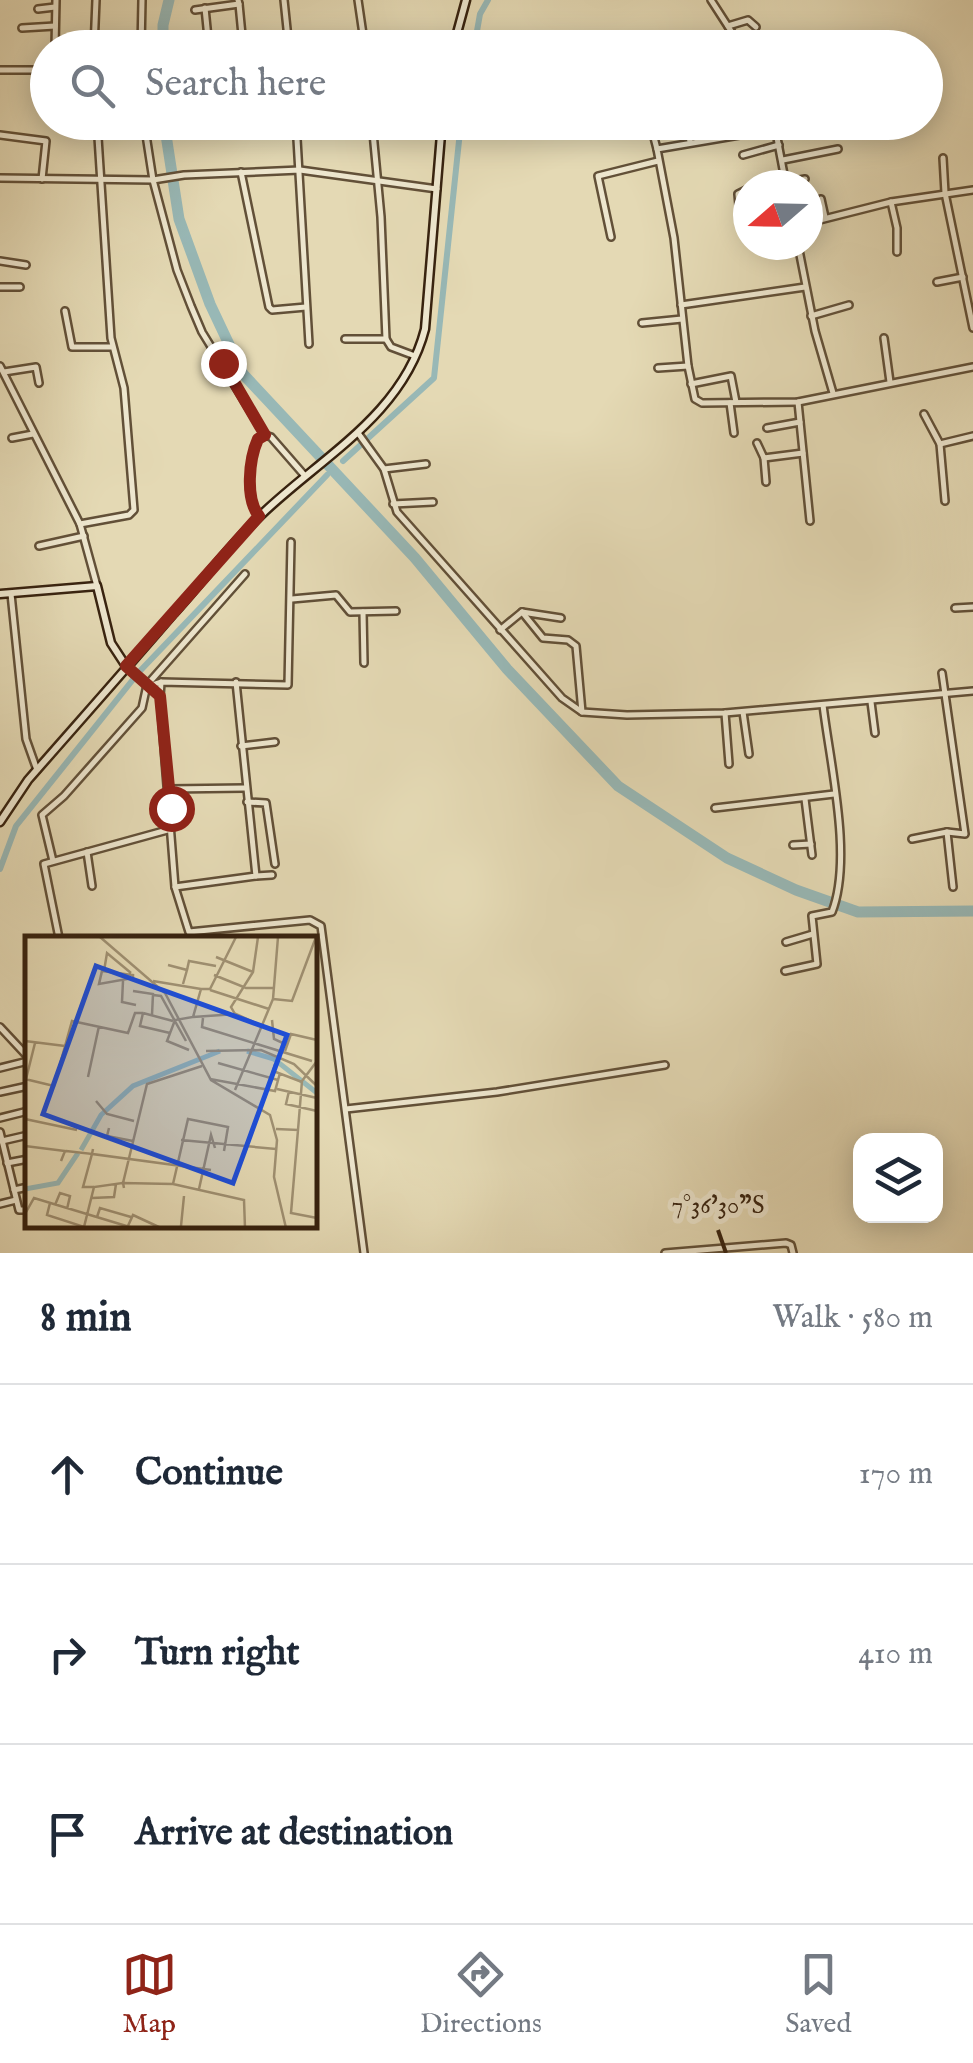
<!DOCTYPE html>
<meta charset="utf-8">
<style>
:root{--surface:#fff;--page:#f2f2f3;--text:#1f2937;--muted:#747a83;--line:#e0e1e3;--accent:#8f2418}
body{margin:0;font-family:"IM FELL English",serif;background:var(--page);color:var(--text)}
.controls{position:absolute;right:30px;bottom:30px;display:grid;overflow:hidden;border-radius:20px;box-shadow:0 5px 25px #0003}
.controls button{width:90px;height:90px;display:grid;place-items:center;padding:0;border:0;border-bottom:2px solid var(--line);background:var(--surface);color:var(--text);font:50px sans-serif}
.compass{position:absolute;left:733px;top:170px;width:90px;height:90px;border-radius:50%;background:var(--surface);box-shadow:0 5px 25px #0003;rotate:250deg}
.stop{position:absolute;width:30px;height:30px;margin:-22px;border:8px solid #8f2418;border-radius:50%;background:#fff}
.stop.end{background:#8f2418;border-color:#fff;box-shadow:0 2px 10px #0008}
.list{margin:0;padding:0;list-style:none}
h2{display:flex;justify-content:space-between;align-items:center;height:130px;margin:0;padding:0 40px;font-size:42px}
h2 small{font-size:32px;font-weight:400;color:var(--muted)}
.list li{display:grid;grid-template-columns:65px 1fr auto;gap:30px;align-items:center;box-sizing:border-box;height:180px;padding:0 40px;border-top:2px solid var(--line)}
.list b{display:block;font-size:38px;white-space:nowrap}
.list em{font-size:32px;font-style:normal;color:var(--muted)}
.icon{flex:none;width:55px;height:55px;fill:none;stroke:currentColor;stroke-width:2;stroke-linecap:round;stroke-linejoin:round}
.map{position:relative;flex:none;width:973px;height:1253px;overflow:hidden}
.search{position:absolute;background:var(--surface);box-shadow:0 5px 25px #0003;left:30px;right:30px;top:30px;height:110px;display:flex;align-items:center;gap:25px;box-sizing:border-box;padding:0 35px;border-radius:55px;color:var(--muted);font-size:38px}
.sheet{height:670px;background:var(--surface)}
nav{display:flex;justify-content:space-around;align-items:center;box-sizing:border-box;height:140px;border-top:2px solid var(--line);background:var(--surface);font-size:28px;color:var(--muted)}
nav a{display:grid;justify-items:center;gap:5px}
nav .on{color:var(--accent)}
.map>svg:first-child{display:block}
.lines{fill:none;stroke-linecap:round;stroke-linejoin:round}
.canal{stroke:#98b8b6;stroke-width:6}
.river{stroke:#98b8b6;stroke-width:11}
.street-casing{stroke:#625038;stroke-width:10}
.secondary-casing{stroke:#37220f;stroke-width:11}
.street{stroke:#ede6ce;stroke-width:5}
.secondary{stroke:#ede6ce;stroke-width:6}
.route{stroke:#8f2418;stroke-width:12}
.ticks{fill:none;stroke:#37220f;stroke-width:4}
.inset-river{fill:none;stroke:#98b8b6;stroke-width:5}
.inset-road{fill:none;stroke:#9f9072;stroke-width:2.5}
.view{fill:#1d4ed8;fill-opacity:0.15;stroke:#1d4ed8;stroke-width:5}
.inset-edge{fill:none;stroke:#37220f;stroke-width:5}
.ticks-label{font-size:25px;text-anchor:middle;fill:#37220f;stroke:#ede6ce;stroke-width:10;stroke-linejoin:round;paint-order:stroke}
</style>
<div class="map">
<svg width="973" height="1253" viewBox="0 0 973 1253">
<rect width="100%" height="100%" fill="#e4d9b4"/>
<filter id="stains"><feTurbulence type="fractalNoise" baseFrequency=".002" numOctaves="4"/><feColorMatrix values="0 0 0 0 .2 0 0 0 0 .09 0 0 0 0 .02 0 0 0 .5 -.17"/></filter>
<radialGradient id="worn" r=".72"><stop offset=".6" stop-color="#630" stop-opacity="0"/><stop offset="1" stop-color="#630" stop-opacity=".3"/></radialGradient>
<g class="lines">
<!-- canal -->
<g class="canal">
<path d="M474,48L480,14L488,0"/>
<path d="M343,461L434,378L461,122"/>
<path d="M0,869L16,826L139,672L327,475"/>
</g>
<!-- river -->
<g class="river">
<path d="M163,48V25L169,0"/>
<path d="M164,122L179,219L210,304L243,374L415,558L507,669L618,786L727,858L796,890L858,912L973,911"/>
</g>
<!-- street casing -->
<g class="street-casing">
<g id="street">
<path d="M284,0L289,48"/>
<path d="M358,0L365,48"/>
<path d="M711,0L742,48"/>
<path d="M239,4L242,35"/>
<path d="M205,8L209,48"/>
<path d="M38,9L55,7"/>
<path d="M195,10L239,4L238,0"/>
<path d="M728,26L748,20L756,27"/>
<path d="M22,28L55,26"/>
<path d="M55,48L56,0"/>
<path d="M94,48L96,0"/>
<path d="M141,48L142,0"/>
<path d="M0,70H48"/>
<path d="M144,122L153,180L177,270L191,306L202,332L265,435"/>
<path d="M296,122L309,344"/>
<path d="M372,122L381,217L386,339L391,347L415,356"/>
<path d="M650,122L657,149"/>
<path d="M685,122L690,141"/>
<path d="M774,122L786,185"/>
<path d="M806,124L657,149L674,238L688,366L695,399L702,403L798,402L973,367"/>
<path d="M0,135L46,141L42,179"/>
<path d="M743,155L779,145"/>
<path d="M943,158L945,193L973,328"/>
<path d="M783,160L838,149"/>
<path d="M241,172L269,307L272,310L306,307"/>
<path d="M0,178L153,180L184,175L300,170L437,189"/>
<path d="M773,185L805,179"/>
<path d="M748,189L738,194L741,228L748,230"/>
<path d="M821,199L825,217"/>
<path d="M891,202L897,228V252"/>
<path d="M808,223L891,202L973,190"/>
<path d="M611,237L598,176L658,161"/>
<path d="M798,245L815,331L833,393"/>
<path d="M0,261L26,265"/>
<path d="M937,282L963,277"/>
<path d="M0,287H20"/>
<path d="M681,305L805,287"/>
<path d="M65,311L72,347H111"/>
<path d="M811,316L849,305"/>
<path d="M642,323L682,319"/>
<path d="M884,338L890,382"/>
<path d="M345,339H386"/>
<path d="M0,366L80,524L97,586"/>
<path d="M658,368L688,366"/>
<path d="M4,372L36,367L39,383"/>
<path d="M691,384L731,376L736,402"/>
<path d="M798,402L810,521"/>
<path d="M730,403L734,433"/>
<path d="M924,414L940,444L945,501"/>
<path d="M767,428L800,422"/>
<path d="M358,433L384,469L397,512L562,698L582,712L627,715L725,713L973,691"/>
<path d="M12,438L33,434"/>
<path d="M757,443L764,458L803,453"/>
<path d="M940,444L973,436"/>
<path d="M764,458L766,482"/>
<path d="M384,469L426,464"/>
<path d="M393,504L433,502"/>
<path d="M259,516C245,498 249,459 258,439L265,435L271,437L305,476"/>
<path d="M80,524L129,515L134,510L124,388L111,338L97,122"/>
<path d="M39,546L84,536"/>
<path d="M11,594L26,739L37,770"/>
<path d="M292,599L336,595L350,612L396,611"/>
<path d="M955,608L973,607"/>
<path d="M363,612L364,663"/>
<path d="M522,612L543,638L568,640L576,646L582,712"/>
<path d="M500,630L522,612L561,618"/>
<path d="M127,668L149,686L161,682L288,685L291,542"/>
<path d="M161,682L160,697L175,887L189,932L310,920L321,926L364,1253"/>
<path d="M871,702L875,733"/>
<path d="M743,712L749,754"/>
<path d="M725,713L729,764"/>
<path d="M241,746L275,742"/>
<path d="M169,789L245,788"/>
<path d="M805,799L812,855"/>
<path d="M247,802L266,803L275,864"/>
<path d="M715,808L834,794"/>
<path d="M947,832L953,887"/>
<path d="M912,839L947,832L965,834L942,673"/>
<path d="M793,845L811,844"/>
<path d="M87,852L92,886"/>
<path d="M53,861L42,815L64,796L142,708L147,685L245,574"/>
<path d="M256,876L272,875"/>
<path d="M175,887L256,876L236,682"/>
<path d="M59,938L44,864L171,829"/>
<path d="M786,942L813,934"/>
<path d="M785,971L817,964L812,916L832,912C853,858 830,764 823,705"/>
<path d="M0,1027L28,1057"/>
<path d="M0,1068L28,1061"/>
<path d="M0,1092L28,1086"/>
<path d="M346,1109L497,1092L665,1065"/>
<path d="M0,1118L28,1111"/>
<path d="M0,1132L19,1210H28"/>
<path d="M2,1141L28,1135"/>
<path d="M7,1163L28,1159"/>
<path d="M14,1190L28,1187"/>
<path d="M0,1204L16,1200"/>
<path d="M665,1253L786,1243L791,1245L793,1253"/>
</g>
</g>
<!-- secondary casing -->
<g class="secondary-casing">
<g id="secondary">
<path d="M453,48L466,0"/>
<path d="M0,594L97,586L111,643L126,666"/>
<path d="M0,822L28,780C77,724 126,669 174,613C203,581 230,545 261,515C320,458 403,415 425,329L442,122"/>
</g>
</g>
<!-- street -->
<use href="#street" class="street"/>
<!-- secondary -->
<use href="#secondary" class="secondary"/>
</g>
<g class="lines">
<!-- route -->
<path class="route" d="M171,808L160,696L126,666L259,516C245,499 249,459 258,439L265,435L223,363"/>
</g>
<!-- ticks -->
<path class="ticks" d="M718,1230L726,1253"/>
<!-- overview -->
<g transform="translate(25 936)">
<rect width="292" height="292" fill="#e4d9b4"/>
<path class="inset-river" d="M222,115L249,123L292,157M56,214L76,179L108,150L195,115M0,253L33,247L53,217"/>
<path class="inset-road" d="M75,1L140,57L186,144L245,179L252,204L249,241L261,292M191,21L228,36M143,29L162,34L158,48M162,34L164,25L191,30M77,35L108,39V42L74,48ZM79,35L82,17L106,37M189,39L221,52H249M98,45L97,66L111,69M128,45L176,53M185,54L244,73M108,55L128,58L127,79M128,59L136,60L161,105M248,63L267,65L291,1M118,77L115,90L145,97M118,77L148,85M210,78L206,71L228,36L233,1M168,81L211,78L235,89M178,82L177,91L287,125M247,84L249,103L262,109M0,105L40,110M164,114L142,105L150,84L168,81L176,53H185L211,1M181,115L236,114L269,128L292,150M260,115L266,98L292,104M193,127L253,144M250,128L248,135L277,146M63,141L74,90M0,143L29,150L47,85L103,97L110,77H118M1,143L10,107M185,143L250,155L255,137M252,153L292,162M210,154L248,63L253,1M264,155L261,168L292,175M71,165L82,178L109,185M0,183L52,194M84,192L82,200L108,205M251,193L273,194L277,145L292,125M273,194L266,277L292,282M156,204L251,213M0,210L40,215L36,225M41,215L67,218L68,213M148,248L163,183L203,191L199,215M69,251H58L67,218L186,234M99,252L98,247L148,248L219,264L220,292M174,253L186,199L190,212M67,262L89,261L91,248M25,267L22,279L59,291L69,251L98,247L122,148L177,130M30,269L35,257L45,260L42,273M0,278L9,262L108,292M72,281L75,272L106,281M156,290L159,260M102,292L108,279L136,292"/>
<path class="view" d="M71,30L262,99L208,247L18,178Z"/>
<rect width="292" height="292" class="inset-edge"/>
</g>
<g class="ticks-label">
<text x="718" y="1213">7°36'30"S</text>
</g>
<rect width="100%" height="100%" filter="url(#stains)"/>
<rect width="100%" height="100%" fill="url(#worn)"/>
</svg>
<div class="controls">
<button><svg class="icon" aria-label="layers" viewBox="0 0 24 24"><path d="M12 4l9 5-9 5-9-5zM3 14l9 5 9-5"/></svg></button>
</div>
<svg class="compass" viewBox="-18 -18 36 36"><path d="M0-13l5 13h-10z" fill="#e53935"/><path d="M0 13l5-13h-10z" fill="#747a83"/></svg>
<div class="stop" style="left:171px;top:808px"></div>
<div class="stop end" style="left:223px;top:363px"></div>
<div class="search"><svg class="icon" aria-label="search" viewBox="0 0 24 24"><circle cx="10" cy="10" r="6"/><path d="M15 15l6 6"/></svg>Search here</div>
</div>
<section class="sheet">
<h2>8 min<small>Walk · 580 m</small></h2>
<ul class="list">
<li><svg class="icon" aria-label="ahead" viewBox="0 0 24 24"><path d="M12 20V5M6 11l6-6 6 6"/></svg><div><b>Continue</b></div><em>170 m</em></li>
<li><svg class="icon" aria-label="right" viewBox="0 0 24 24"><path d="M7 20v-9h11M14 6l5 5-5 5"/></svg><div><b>Turn right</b></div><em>410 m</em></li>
<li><svg class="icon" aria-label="arrive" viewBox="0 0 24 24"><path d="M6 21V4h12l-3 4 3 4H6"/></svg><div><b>Arrive at destination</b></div></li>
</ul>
</section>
<nav>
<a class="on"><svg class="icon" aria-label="map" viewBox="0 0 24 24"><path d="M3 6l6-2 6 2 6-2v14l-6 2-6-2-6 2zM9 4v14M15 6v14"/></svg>Map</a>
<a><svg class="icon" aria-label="directions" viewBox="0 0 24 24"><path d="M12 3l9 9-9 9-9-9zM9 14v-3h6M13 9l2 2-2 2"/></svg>Directions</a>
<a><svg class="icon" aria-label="saved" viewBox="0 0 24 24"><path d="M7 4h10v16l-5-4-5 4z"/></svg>Saved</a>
</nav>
